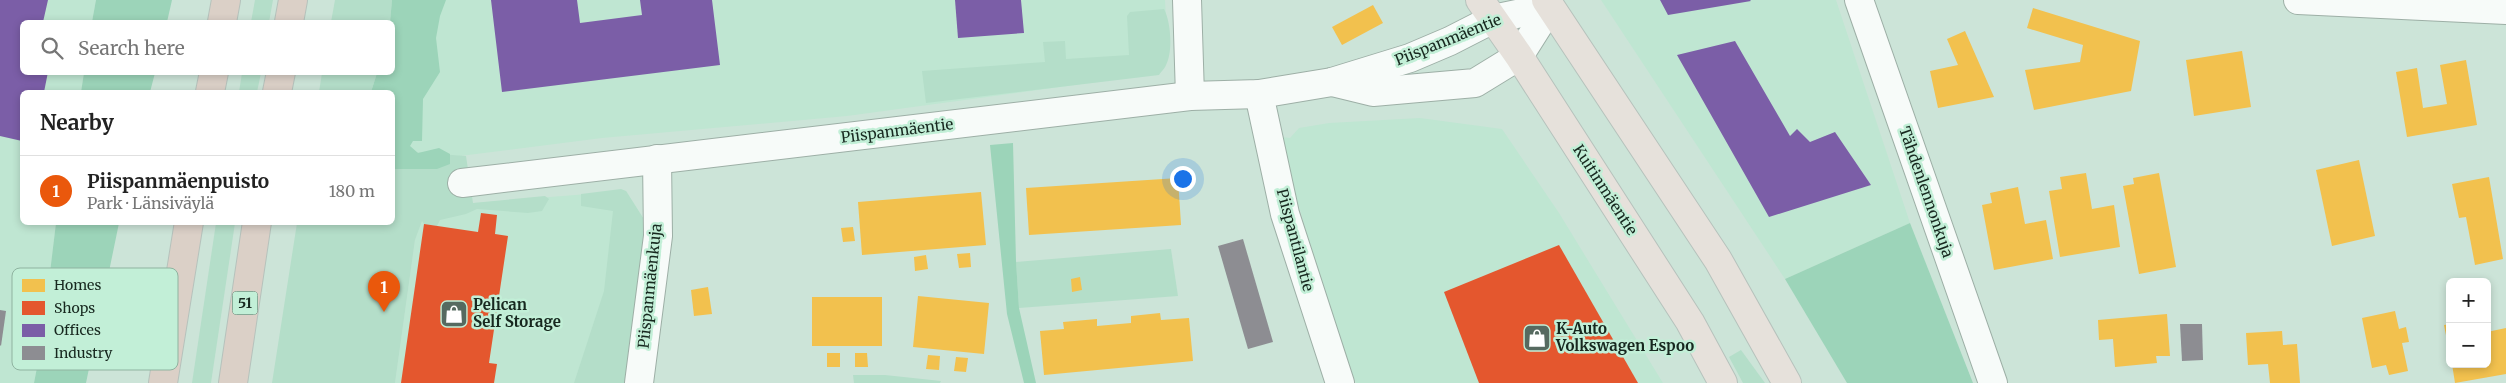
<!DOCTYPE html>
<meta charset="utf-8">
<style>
:root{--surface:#fff;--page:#f2f2f2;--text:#222;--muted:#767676;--line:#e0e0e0;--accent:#ea580c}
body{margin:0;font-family:Merriweather,serif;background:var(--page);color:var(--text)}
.controls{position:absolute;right:15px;bottom:15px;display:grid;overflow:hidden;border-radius:8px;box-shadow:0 2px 8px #0003}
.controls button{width:45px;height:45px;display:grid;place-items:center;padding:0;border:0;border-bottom:1px solid var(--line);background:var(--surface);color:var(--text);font:25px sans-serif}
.you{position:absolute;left:1182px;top:178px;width:18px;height:18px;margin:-12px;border:4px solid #fff;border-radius:50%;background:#1a73e8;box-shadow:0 0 0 8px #1a73e833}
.badge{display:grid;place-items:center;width:32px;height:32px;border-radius:50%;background:var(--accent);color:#fff;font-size:16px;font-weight:700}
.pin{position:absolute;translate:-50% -41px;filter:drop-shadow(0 1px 2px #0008)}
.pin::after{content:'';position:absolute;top:26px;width:18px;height:15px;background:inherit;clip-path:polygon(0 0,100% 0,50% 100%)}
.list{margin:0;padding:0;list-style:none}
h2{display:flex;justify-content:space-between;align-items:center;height:65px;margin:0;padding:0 20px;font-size:21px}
h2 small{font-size:16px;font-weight:400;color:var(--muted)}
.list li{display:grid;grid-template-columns:32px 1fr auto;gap:15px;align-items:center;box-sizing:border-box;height:70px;padding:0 20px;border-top:1px solid var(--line)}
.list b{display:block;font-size:19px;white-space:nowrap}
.list p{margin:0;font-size:16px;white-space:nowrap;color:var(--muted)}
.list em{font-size:16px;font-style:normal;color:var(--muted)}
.icon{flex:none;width:28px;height:28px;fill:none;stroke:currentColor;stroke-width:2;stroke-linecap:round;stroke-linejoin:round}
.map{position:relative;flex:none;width:2506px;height:383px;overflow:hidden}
.search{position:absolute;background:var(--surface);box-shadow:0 2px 8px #0003;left:20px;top:20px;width:375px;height:55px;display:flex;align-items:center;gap:12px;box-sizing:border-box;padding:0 18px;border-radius:8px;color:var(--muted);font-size:19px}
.panel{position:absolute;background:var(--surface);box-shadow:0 2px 8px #0003;left:20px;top:90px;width:375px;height:135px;border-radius:8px}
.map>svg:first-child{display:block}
.built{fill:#bfe6d2}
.green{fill:#b4dec9}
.forest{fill:#9cd4b9}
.homes{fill:#f2c14e}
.shops{fill:#e4572e}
.offices{fill:#7b5ea7}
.industry{fill:#8d8d92}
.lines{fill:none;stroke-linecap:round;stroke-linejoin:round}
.minor-casing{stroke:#9dafa6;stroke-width:30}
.major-casing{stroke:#b6c2bc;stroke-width:30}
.highway-casing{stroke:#b6c2bc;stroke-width:30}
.minor{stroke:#f7fbf9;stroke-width:28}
.major{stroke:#e6e1db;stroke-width:28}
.highway{stroke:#dbd0c7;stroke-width:28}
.labels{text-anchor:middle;stroke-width:5;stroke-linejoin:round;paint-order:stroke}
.shield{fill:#c2efd7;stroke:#4a6456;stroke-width:1}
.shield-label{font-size:14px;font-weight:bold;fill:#17281f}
.street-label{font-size:15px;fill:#17281f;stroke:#c2efd7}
.poi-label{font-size:15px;font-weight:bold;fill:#17281f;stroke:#c2efd7;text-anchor:start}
.key{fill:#c2efd7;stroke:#8fb3a0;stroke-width:1}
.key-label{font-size:14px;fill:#17281f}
</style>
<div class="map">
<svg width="2506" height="383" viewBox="0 0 2506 383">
<rect width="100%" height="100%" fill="#cce4d8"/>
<!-- built -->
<g class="built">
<path d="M0,0H96L92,22H22V72L84,73L81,92H22V222L56,223L41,347L34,383H0Z"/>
<path d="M423,0H1165L1168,57L1155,74L847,116L602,138L460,156L398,151Z"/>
<path d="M1601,0H1836L1910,223L1785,279Z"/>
<path d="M1420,118L1502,129L1559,213L1663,383H1356L1331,320L1282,146V137L1290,138L1299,128L1329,123Z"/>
<path d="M626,191L645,221L629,383H395L415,240L422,220L462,204Z"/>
</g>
<!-- green -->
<g class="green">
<path d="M255,0H273L269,22H251Z"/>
<path d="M335,0H392L390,22H331Z"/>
<path d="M1164,9C1171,22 1173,52 1166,65C1165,68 1161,72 1159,75L926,103L922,71L1045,62L1043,42L1065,41L1066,59L1129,55L1127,16L1130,12Z"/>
<path d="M242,73H261L257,92H239Z"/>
<path d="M322,73H377L371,92H319Z"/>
<path d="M398,151L466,156L473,203L545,196L549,199L542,211L528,213L477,209L466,214L440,220L437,226L424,224L422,221L415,240L395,383H272L297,223L392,222L393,162Z"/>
<path d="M621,189L626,191L645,221L647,240L629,383H574L604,291L613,211L581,206V194Z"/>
<path d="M216,223H235L211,383H192Z"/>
<path d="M1171,249L1178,296L1019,308L1016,262Z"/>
<path d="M1741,350L1765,383H1743L1729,357Z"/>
<path d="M853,375H885L941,381L940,383H854Z"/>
</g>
<!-- forest -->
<g class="forest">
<path d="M96,0H172L167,22H92Z"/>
<path d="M392,0H446L440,16L436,38L440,72L423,99L422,141H413L410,146L418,153L439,148L450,154V164L437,169H393L392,92H371L377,73L392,72V22H390Z"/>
<path d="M84,73V72L155,73L150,92H81Z"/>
<path d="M1013,143L1016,261L1019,308L1036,383H1024L1007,314L990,145Z"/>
<path d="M56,223H119L86,383H34L41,347Z"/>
<path d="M1910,223L1973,383H1847L1785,279Z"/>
</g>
<!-- homes -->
<g class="homes">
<path d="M1373,5L1383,23L1342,45L1332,27Z"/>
<path d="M2033,8L2140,41L2131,91L2034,110L2025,70L2080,62L2083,45L2027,28Z"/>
<path d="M1965,31L1994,97L1938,108L1930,71L1958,65L1947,39Z"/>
<path d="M2242,51L2251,107L2194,116L2186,60Z"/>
<path d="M2466,60L2477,125L2407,137L2396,72L2417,68L2423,108L2447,104L2440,65Z"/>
<path d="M2359,160L2375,236L2332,246L2316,170Z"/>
<path d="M2086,173L2092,209L2114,205L2120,247L2060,257L2049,191L2062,189L2060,177Z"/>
<path d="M2159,173L2176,267L2139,274L2123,186L2134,184L2133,178Z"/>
<path d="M2489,177L2503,259L2475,265L2466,217L2459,218L2452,184Z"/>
<path d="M1178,178L1181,225L1029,235L1026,188Z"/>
<path d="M2018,187L2025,224L2046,220L2053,259L1994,270L1982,205L1992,203L1990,193Z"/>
<path d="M981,192L986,245L862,255L858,202Z"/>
<path d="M853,227L855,241L843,242L841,228Z"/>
<path d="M970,253L971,267L959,268L957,254Z"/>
<path d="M926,255L928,269L915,271L914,257Z"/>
<path d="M1080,277L1082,290L1072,292L1071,279Z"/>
<path d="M708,287L712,314L694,316L691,290Z"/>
<path d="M918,296L989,303L984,354L913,347Z"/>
<rect x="812" y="297" width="70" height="49"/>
<path d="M2395,311L2399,329L2406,327L2409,342L2402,343L2408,371L2389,375L2386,365L2372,368L2362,318Z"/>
<path d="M1160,313L1161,320L1189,318L1193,361L1044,375L1040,331L1064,329L1063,322L1097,319V326L1131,323V316Z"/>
<path d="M2167,314L2170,356H2156L2157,363L2115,367L2113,339L2099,340L2098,320Z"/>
<path d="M2450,324V351H2449L2444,325Z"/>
<path d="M2506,328V374L2455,383L2452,364H2487V332Z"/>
<path d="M2282,331L2283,345L2297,344L2300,383H2270L2268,364L2248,365L2246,333Z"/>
<rect x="827" y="353" width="13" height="14"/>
<path d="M855,353H867L868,367H855Z"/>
<path d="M928,355L940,356L939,370L926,369Z"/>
<path d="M956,357L968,358L966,372L954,371Z"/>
</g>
<!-- shops -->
<g class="shops">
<path d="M481,213L497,215L495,234L508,236L489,363L497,364L494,383H401L424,224L478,232Z"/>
<path d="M1559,245L1638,383H1479L1444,292Z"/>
</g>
<!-- offices -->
<g class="offices">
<path d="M0,0H48L43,22H22V72H48L44,92H22V141L0,136Z"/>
<path d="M491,0H577L580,23L642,15L640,0H712L720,65L502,92Z"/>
<path d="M955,0H1021L1024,33L958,38Z"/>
<path d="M1660,0H1750L1751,1L1668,15Z"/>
<path d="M1735,41L1790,136L1797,129L1810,142L1835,132L1871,185L1769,217L1677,55Z"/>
</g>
<!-- industry -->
<g class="industry">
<path d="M1243,239L1273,342L1248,349L1218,246Z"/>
<path d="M0,310L6,311L1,346L0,345Z"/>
<path d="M2180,324H2202L2203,360L2182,361Z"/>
</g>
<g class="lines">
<!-- minor casing -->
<g class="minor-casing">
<g id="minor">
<path d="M1187,0L1190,96"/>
<path d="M1859,0L1993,383"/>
<path d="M2298,0L2506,10"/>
<path d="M1332,82L1373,92L1475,83L1519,56L1550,7"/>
<path d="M1259,94L1285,214L1340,383"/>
<path d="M462,183L1190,96L1259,94L1332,82L1410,58L1450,41L1493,19L1550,7"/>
<path d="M639,383L658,236L657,159"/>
</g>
</g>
<!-- major casing -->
<g class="major-casing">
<g id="major">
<path d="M1480,0L1519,56L1690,322L1723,383"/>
<path d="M1546,0L1718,260L1787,383"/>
</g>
</g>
<!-- highway casing -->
<g class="highway-casing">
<g id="highway">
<path d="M222,22L226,0"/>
<path d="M289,22L293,0"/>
<path d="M210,92L214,72"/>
<path d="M277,92L281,72"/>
<path d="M163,383L189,222"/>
<path d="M233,383L257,222"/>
</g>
</g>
<!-- minor -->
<use href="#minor" class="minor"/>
<!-- major -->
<use href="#major" class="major"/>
<!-- highway -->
<use href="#highway" class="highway"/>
</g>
<!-- icons -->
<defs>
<g id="shop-square" transform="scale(1.4375)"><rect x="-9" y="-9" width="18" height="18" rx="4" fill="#566a60" stroke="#c2efd7"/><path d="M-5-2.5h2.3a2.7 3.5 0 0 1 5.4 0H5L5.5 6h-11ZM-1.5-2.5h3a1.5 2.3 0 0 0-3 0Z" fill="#fff"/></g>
</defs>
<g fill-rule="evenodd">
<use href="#shop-square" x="454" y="314"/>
<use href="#shop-square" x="1537" y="338"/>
</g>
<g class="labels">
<!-- shield labels -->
<rect class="shield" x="232.5" y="291.5" width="25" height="23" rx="4"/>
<g class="shield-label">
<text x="245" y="308">51</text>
</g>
<!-- street labels -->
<g class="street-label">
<text transform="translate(1448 40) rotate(-22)" y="5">Piispanmäentie</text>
<text transform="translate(897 131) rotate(-7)" y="5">Piispanmäentie</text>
<text transform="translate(1605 190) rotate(57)" y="5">Kuitinmäentie</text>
<text transform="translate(1926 192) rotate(71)" y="5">Tähdenlennonkuja</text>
<text transform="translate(1295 240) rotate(75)" y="5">Piispantilantie</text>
<text transform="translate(650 286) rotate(-84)" y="5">Piispanmäenkuja</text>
</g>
<!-- poi labels -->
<g class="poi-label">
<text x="473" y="310">Pelican<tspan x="473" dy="17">Self Storage</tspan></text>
<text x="1556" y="334">K-Auto<tspan x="1556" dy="17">Volkswagen Espoo</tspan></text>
</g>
</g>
<!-- legend -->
<rect x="12" y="268" width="166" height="102" rx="8" class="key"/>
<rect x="22" y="279" width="23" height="13" fill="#f2c14e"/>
<rect x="22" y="301" width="23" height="14" fill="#e4572e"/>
<rect x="22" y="324" width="23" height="13" fill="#7b5ea7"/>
<rect x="22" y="346" width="23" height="14" fill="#8d8d92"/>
<g class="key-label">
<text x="54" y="290">Homes</text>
<text x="54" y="313">Shops</text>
<text x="54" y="335">Offices</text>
<text x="54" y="358">Industry</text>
</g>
</svg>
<div class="controls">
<button>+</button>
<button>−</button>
</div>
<div class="you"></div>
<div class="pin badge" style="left:384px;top:312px">1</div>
<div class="search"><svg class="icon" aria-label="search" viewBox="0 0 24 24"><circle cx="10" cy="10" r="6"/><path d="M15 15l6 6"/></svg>Search here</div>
<section class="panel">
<h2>Nearby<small></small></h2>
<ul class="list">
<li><span class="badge">1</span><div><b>Piispanmäenpuisto</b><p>Park · Länsiväylä</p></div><em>180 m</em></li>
</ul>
</section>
</div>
